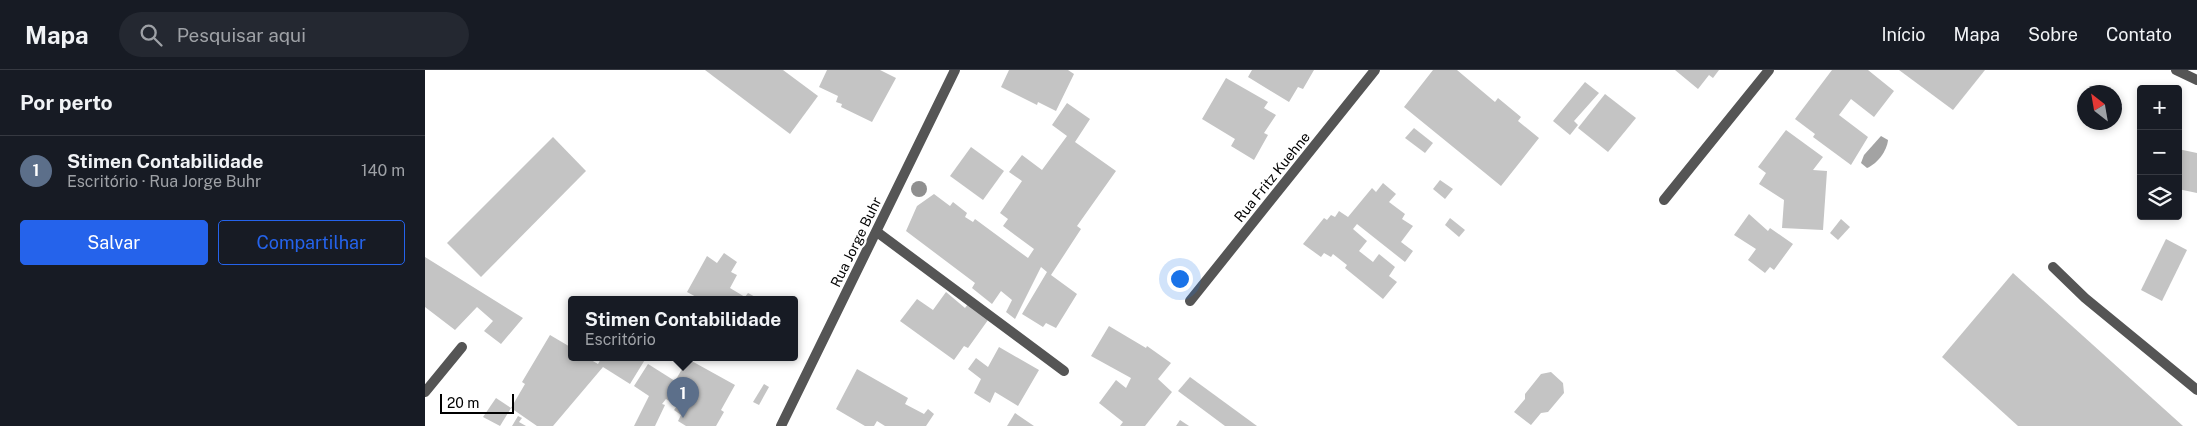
<!DOCTYPE html>
<html lang="pt">
<meta charset="utf-8">
<style>
:root{--surface:#171b24;--page:#242831;--text:#f1f3f6;--muted:#9ea1a6;--line:#363941;--accent:#2563eb}
body{margin:0;font-family:"Public Sans",sans-serif;background:var(--page);color:var(--text)}
.controls{position:absolute;right:15px;top:15px;display:grid;overflow:hidden;border-radius:5px;box-shadow:0 2px 8px #0003}
.controls button{width:45px;height:45px;display:grid;place-items:center;padding:0;border:0;border-bottom:1px solid var(--line);background:var(--surface);color:var(--text);font:25px sans-serif}
.compass{position:absolute;left:1652px;top:15px;width:45px;height:45px;border-radius:50%;background:var(--surface);box-shadow:0 2px 8px #0003;rotate:329deg}
.scale{position:absolute;left:15px;bottom:12px;width:74px;box-sizing:border-box;padding-left:5px;border:2px solid #000;border-top:0;font-size:14px;line-height:18px;white-space:nowrap;color:#000;-webkit-text-stroke:4px #fff;paint-order:stroke}
.you{position:absolute;left:754px;top:208px;width:18px;height:18px;margin:-12px;border:4px solid #fff;border-radius:50%;background:#1a73e8;box-shadow:0 0 0 8px #1a73e833}
.badge{display:grid;place-items:center;width:32px;height:32px;border-radius:50%;background:var(--accent);color:#fff;font-size:16px;font-weight:700}
.pin{position:absolute;translate:-50% -41px;filter:drop-shadow(0 1px 2px #0008)}
.pin::after{content:'';position:absolute;top:26px;width:18px;height:15px;background:inherit;clip-path:polygon(0 0,100% 0,50% 100%)}
.popup{position:absolute;left:143px;top:226px;width:230px;height:65px;box-sizing:border-box;display:grid;place-content:center;border-radius:5px;background:var(--surface);filter:drop-shadow(0 1px 4px #0005);font-size:16px;white-space:nowrap;color:var(--muted)}
.popup b{font-size:19px;color:var(--text)}
.popup::after{content:'';position:absolute;left:50%;top:100%;margin-left:-10px;border:10px solid transparent;border-top-color:var(--surface)}
.list{margin:0;padding:0;list-style:none}
h2{display:flex;justify-content:space-between;align-items:center;height:65px;margin:0;padding:0 20px;font-size:21px}
h2 small{font-size:16px;font-weight:400;color:var(--muted)}
.list li{display:grid;grid-template-columns:32px 1fr auto;gap:15px;align-items:center;box-sizing:border-box;height:70px;padding:0 20px;border-top:1px solid var(--line)}
.list b{display:block;font-size:19px;white-space:nowrap}
.list p{margin:0;font-size:16px;white-space:nowrap;color:var(--muted)}
.list em{font-size:16px;font-style:normal;color:var(--muted)}
.actions{display:flex;gap:10px;padding:15px 20px}
.actions a{flex:1;padding:11px 0;border:1px solid var(--accent);border-radius:5px;text-align:center;font-size:18px;color:var(--accent)}
.actions .main{background:var(--accent);color:#fff}
.icon{flex:none;width:28px;height:28px;fill:none;stroke:currentColor;stroke-width:2;stroke-linecap:round;stroke-linejoin:round}
.map{position:relative;flex:none;width:1772px;height:356px;overflow:hidden}
header{display:flex;align-items:center;gap:30px;box-sizing:border-box;height:70px;padding:0 25px;background:var(--surface);border-bottom:1px solid var(--line)}
header strong{font-size:24px}
nav{display:flex;gap:28px;margin-inline-start:auto;font-size:18px}
.search{width:350px;height:45px;background:var(--page);display:flex;align-items:center;gap:12px;box-sizing:border-box;padding:0 18px;border-radius:28px;color:var(--muted);font-size:19px}
main{display:flex}
aside{flex:1;background:var(--surface)}
.map>svg:first-child{display:block}
.water{fill:#a3a3a3}
.building{fill:#c4c4c4}
.lines{fill:none;stroke-linecap:round;stroke-linejoin:round}
.service{stroke:#555;stroke-width:10}
.minor{stroke:#555;stroke-width:10}
.tertiary{stroke:#555;stroke-width:10}
.tree{fill:#8f8f8f}
.labels{text-anchor:middle;stroke-width:4.5;stroke-linejoin:round;paint-order:stroke}
.street-label{font-size:14px;fill:#000;stroke:#fff}
</style>
<header>
<strong>Mapa</strong>
<div class="search"><svg class="icon" aria-label="search" viewBox="0 0 24 24"><circle cx="10" cy="10" r="6"/><path d="M15 15l6 6"/></svg>Pesquisar aqui</div>
<nav><a>Início</a><a>Mapa</a><a>Sobre</a><a>Contato</a></nav>
</header>
<main>
<aside>
<h2>Por perto<small></small></h2>
<ul class="list">
<li><span class="badge" style="background:#5c6f8a">1</span><div><b>Stimen Contabilidade</b><p>Escritório · Rua Jorge Buhr</p></div><em>140 m</em></li>
</ul>
<div class="actions"><a class="main">Salvar</a><a>Compartilhar</a></div>
</aside>
<div class="map">
<svg width="1772" height="356" viewBox="0 0 1772 356">
<rect width="100%" height="100%" fill="#fff"/>
<!-- water -->
<path class="water" d="M1456,66L1463,70C1462,81 1452,94 1442,98L1436,93L1439,85Z"/>
<!-- building -->
<g class="building">
<path d="M280,0H358L393,26L365,64Z"/>
<path d="M402,0H455L471,8L447,52L416,37L417,34L411,32L413,26L394,17Z"/>
<path d="M584,0H643L649,4L631,41L613,32L612,35L576,17Z"/>
<path d="M827,0H889L878,19L873,17L864,32L823,7Z"/>
<path d="M1008,0H1032L1070,32L1073,28L1096,47L1093,51L1114,68L1076,116L979,37Z"/>
<path d="M1250,0H1294L1288,8L1284,5L1273,19Z"/>
<path d="M1407,0H1443L1469,21L1449,47L1426,29L1414,45L1443,67L1426,95L1388,67L1390,64L1370,49Z"/>
<path d="M1474,0H1560L1528,40Z"/>
<path d="M801,8L843,32L839,38L851,45L839,63L843,65L829,90L806,76L810,69L777,49Z"/>
<path d="M1160,12L1174,23L1149,51L1153,55L1145,65L1128,51Z"/>
<path d="M1180,24L1211,48L1183,82L1153,58Z"/>
<path d="M642,33L665,49L650,72L691,101L652,156L656,159L626,205L652,224L631,258L621,253L618,257L597,244L622,202L616,197L590,249L581,242L587,230L576,221L567,234L547,218L550,213L481,161L492,136L509,124L525,136L528,132L542,143L540,147L548,152L550,149L603,188L609,179L578,156L583,149L575,143L597,111L584,102L597,85L617,100L642,66L627,55Z"/>
<path d="M989,58L1008,73L1000,83L980,68Z"/>
<path d="M1361,60L1398,87L1388,100L1402,101L1398,160L1357,158L1359,130L1334,114L1341,103L1333,97Z"/>
<path d="M128,67L161,101L56,207L22,173Z"/>
<path d="M546,77L579,101L558,130L525,106Z"/>
<path d="M1753,79L1772,83V123L1753,119Z"/>
<path d="M1015,110L1028,119L1020,129L1008,119Z"/>
<path d="M958,113L971,124L964,132L980,144L977,149L988,156L976,172L988,181L980,192L932,154L928,159L942,171L934,181L948,192L954,184L970,197L964,206L972,212L958,229L920,198L922,195L908,184L906,187L899,183L896,187L878,174L899,148L902,150L906,145L910,147L914,141L923,147L947,118L951,122Z"/>
<path d="M1324,144L1343,161L1345,158L1368,174L1349,200L1345,197L1340,203L1323,190L1331,179L1309,165Z"/>
<path d="M1025,148L1040,160L1034,167L1020,155Z"/>
<path d="M1416,149L1425,157L1413,170L1405,163Z"/>
<path d="M1741,169L1762,180L1737,231L1716,220Z"/>
<path d="M299,183L312,192L306,202L312,205L305,218L320,227L323,223L334,229H275L262,222L282,186L292,193Z"/>
<path d="M0,187L98,248L76,274L59,261L68,251L52,237L30,260L0,237Z"/>
<path d="M1588,203L1758,356H1593L1517,287Z"/>
<path d="M521,222L540,238L543,234L563,250L543,278L539,276L529,290L475,251L492,229L508,240Z"/>
<path d="M684,256L721,278L722,276L746,293L733,309L747,322L720,356H695L698,352L674,333L691,310L701,318L706,308L666,286Z"/>
<path d="M125,265L147,278V287H161L173,294L177,287L221,288L205,314L178,297L128,356H112L86,338L100,314L97,312Z"/>
<path d="M574,277L614,300L593,336L570,322L565,333L549,323L556,309L543,299L551,288L563,297Z"/>
<path d="M263,289L310,315L296,340L299,342L291,356H261L253,351L256,345L249,340L252,336L241,329L237,334L240,335L230,356H209L224,326L209,316L223,294L250,311Z"/>
<path d="M432,299L483,328L480,334L499,344L503,339L509,344L501,356H460L452,351L449,356H440L411,339Z"/>
<path d="M1126,302L1138,313L1139,323L1123,342L1116,343L1106,355L1089,342L1100,329V324L1116,304Z"/>
<path d="M765,307L832,356H800L753,321Z"/>
<path d="M339,314L344,317L334,335L328,332Z"/>
<path d="M71,328L86,338L75,356L58,347Z"/>
<path d="M590,343L609,356H582Z"/>
<path d="M93,346L97,348L94,352L101,356H87Z"/>
<path d="M755,350L764,356H751Z"/>
</g>
<g class="lines">
<!-- service -->
<path class="service" d="M1628,197L1660,228L1772,320"/>
<!-- minor -->
<g class="minor">
<path d="M1239,130L1344,0"/>
<path d="M452,162L639,301"/>
<path d="M765,231L950,0"/>
<path d="M0,322L37,277"/>
<path d="M356,356L530,0"/>
</g>
<!-- tertiary -->
<path class="tertiary" d="M1751,0L1772,10"/>
</g>
<!-- trees -->
<circle class="tree" cx="494" cy="119" r="8"/>
<g class="labels">
<!-- street labels -->
<g class="street-label">
<text transform="translate(847 107) rotate(-51)" y="5">Rua Fritz Kuehne</text>
<text transform="translate(431 172) rotate(-64)" y="5">Rua Jorge Buhr</text>
</g>
</g>
</svg>
<div class="controls">
<button>+</button>
<button>−</button>
<button><svg class="icon" aria-label="layers" viewBox="0 0 24 24"><path d="M12 4l9 5-9 5-9-5zM3 14l9 5 9-5"/></svg></button>
</div>
<svg class="compass" viewBox="-18 -18 36 36"><path d="M0-13l5 13h-10z" fill="#e53935"/><path d="M0 13l5-13h-10z" fill="#9ea1a6"/></svg>
<div class="scale">20 m</div>
<div class="you"></div>
<div class="pin badge" style="left:258px;top:348px;background:#5c6f8a">1</div>
<div class="popup"><b>Stimen Contabilidade</b>Escritório</div>
</div>
</main>
